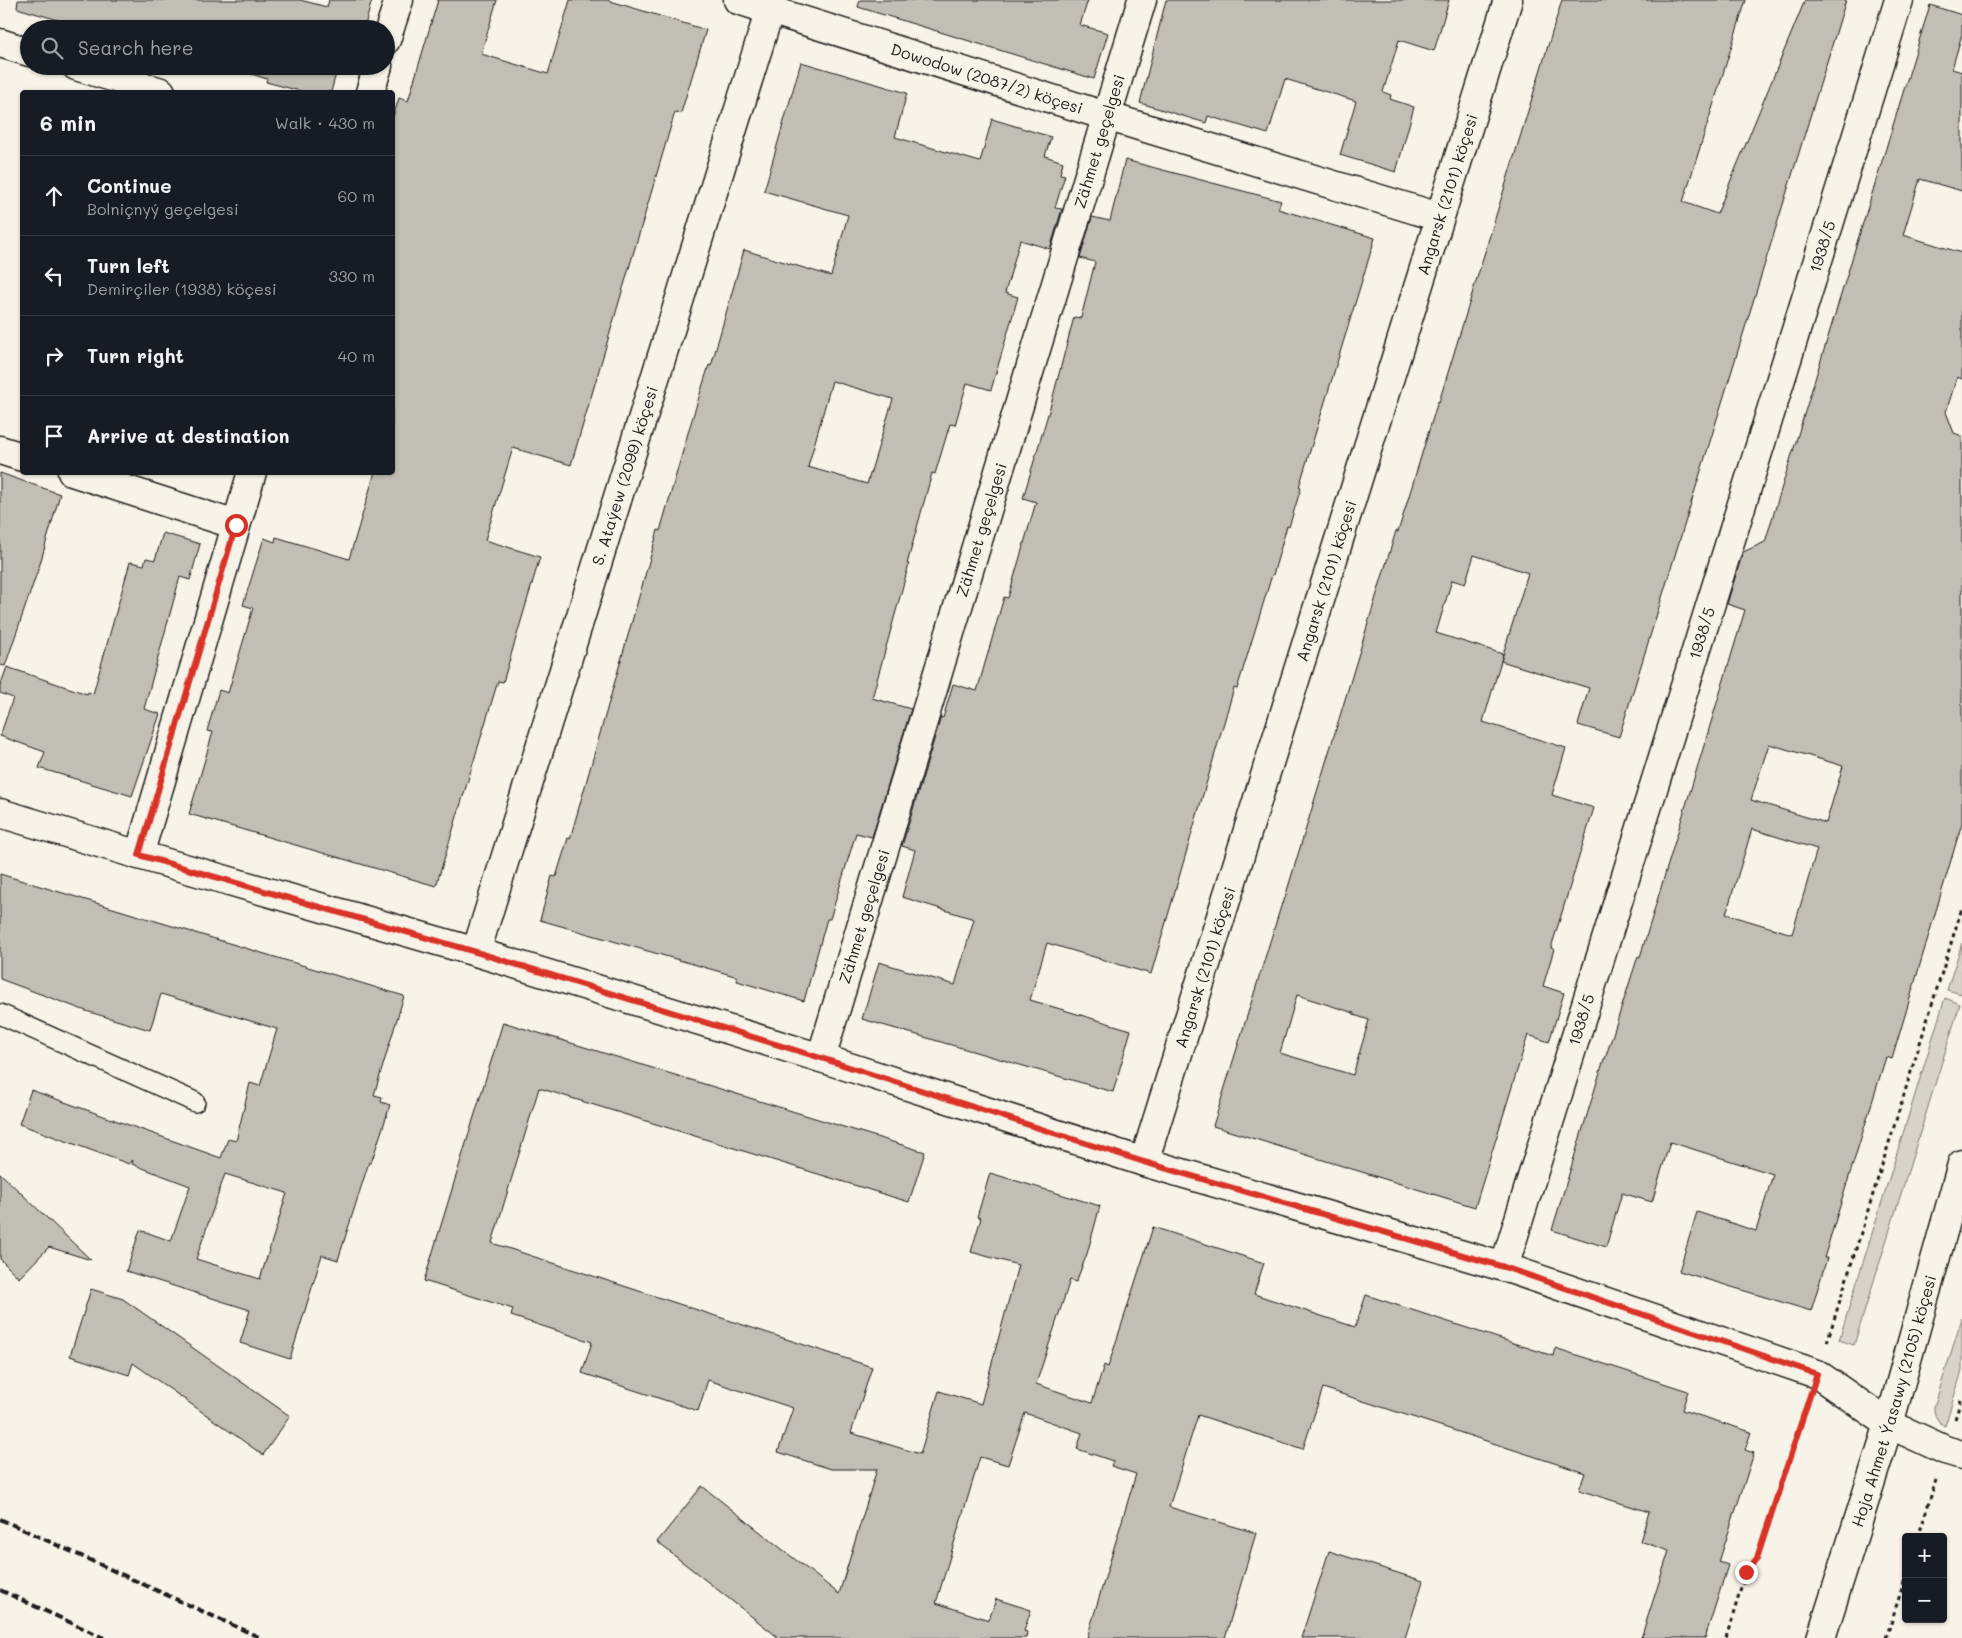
<!DOCTYPE html>
<meta charset="utf-8">
<style>
:root{--surface:#171b24;--page:#242831;--text:#f1f3f6;--muted:#9ea1a6;--line:#363941}
body{margin:0;font-family:Mali,sans-serif;background:var(--page);color:var(--text)}
.controls{position:absolute;right:15px;bottom:15px;display:grid;overflow:hidden;border-radius:5px;box-shadow:0 1px 4px #0004}
.controls button{width:45px;height:45px;display:grid;place-items:center;padding:0;border:0;border-bottom:1px solid var(--line);background:var(--surface);color:var(--text);font:25px sans-serif}
.stop{position:absolute;width:15px;height:15px;margin:-11px;border:4px solid #d93025;border-radius:50%;background:#fff}
.stop.end{background:#d93025;border-color:#fff;box-shadow:0 1px 5px #0008}
.list{margin:0;padding:0;list-style:none}
h2{display:flex;justify-content:space-between;align-items:center;height:65px;margin:0;padding:0 20px;font-size:21px}
h2 small{font-size:16px;font-weight:400;color:var(--muted)}
.list li{display:grid;grid-template-columns:32px 1fr auto;gap:15px;align-items:center;box-sizing:border-box;height:80px;padding:0 20px;border-top:1px solid var(--line)}
.list b{display:block;font-size:19px;white-space:nowrap}
.list p{margin:0;font-size:16px;white-space:nowrap;color:var(--muted)}
.list em{font-size:16px;font-style:normal;color:var(--muted)}
.icon{flex:none;width:28px;height:28px;fill:none;stroke:currentColor;stroke-width:2;stroke-linecap:round;stroke-linejoin:round}
.map{position:relative;flex:none;width:1962px;height:1638px;overflow:hidden}
.search{position:absolute;background:var(--surface);box-shadow:0 1px 4px #0004;left:20px;top:20px;width:375px;height:55px;display:flex;align-items:center;gap:12px;box-sizing:border-box;padding:0 18px;border-radius:28px;color:var(--muted);font-size:19px}
.panel{position:absolute;background:var(--surface);box-shadow:0 1px 4px #0004;left:20px;top:90px;width:375px;height:385px;border-radius:5px}
.map>svg:first-child{display:block}
.green{fill:#d7d3cb;stroke:#7a7874}
.building{fill:#c0beb5;stroke:#1c1c1c;fill-rule:evenodd}
.lines{fill:none;stroke-linecap:round;stroke-linejoin:round}
.lane-casing{stroke:#1c1c1c;stroke-width:22}
.street-casing{stroke:#1c1c1c;stroke-width:31}
.secondary-casing{stroke:#1c1c1c;stroke-width:31}
.path{stroke:#1c1c1c;stroke-width:3;stroke-dasharray:4 4;stroke-linecap:butt}
.lane{stroke:#f7f3e8;stroke-width:19}
.street{stroke:#f7f3e8;stroke-width:28}
.secondary{stroke:#f7f3e8;stroke-width:28}
.rail{stroke:#1c1c1c;stroke-width:4;stroke-dasharray:8 4;stroke-linecap:butt}
.route{stroke:#d93025;stroke-width:6}
.labels{text-anchor:middle;stroke-width:5;stroke-linejoin:round;paint-order:stroke}
.street-label{font-size:16px;fill:#1c1c1c;stroke:#f7f3e8}
</style>
<div class="map">
<svg width="1962" height="1638" viewBox="0 0 1962 1638">
<rect width="100%" height="100%" fill="#f7f3e8"/>
<filter id="ink" filterUnits="userSpaceOnUse"><feTurbulence type="fractalNoise" baseFrequency=".02" numOctaves="2"/><feDisplacementMap in="SourceGraphic" scale="10" xChannelSelector="R" yChannelSelector="G"/><feConvolveMatrix kernelMatrix="1 2 1 2 8 2 1 2 1" color-interpolation-filters="sRGB"/></filter>
<g filter="url(#ink)">
<!-- green -->
<g class="green">
<path d="M1962,943V994L1947,990Z"/>
<path d="M1945,998L1960,1004L1854,1345L1839,1340Z"/>
<path d="M1962,1318V1371L1945,1426C1937,1421 1934,1416 1934,1407Z"/>
</g>
<!-- building -->
<g class="building">
<path d="M18,0H300L327,7L329,0H372L364,29H89L17,8Z"/>
<path d="M438,0H497L481,54L548,74L570,0H607L706,30L681,113L675,112L571,465L513,448L485,540L540,557L503,682L498,681L436,886L189,814L213,732L207,731L219,690L228,693L253,608L243,605L264,538L275,542L276,537L349,559L375,472H392V120L399,98L408,101Z"/>
<path d="M860,0H1088L1080,25L1108,33L1094,79L858,7Z"/>
<path d="M1166,0H1449L1434,51L1399,40L1383,92L1391,95L1390,99L1414,107L1396,172L1340,155L1356,101L1285,79L1268,134L1208,116L1206,123L1140,103Z"/>
<path d="M1562,0H1746L1683,202L1717,214L1805,0H1846L1619,737L1578,725L1589,688L1501,661L1528,573L1474,555L1465,584L1452,580L1436,633L1503,654L1483,722L1566,748L1552,795L1594,808L1551,948L1554,949L1543,986L1564,993L1549,1042L1528,1035L1475,1207L1213,1126L1282,903L1283,904L1396,531L1398,532L1438,401L1439,402ZM1297,995L1354,1013V1015L1369,1020L1353,1075L1280,1053Z"/>
<path d="M1930,5L1962,15V34L1952,69L1962,72V191L1920,179L1903,235L1962,253V379L1957,377L1946,412L1954,433L1962,436V823L1892,1059L1886,1057L1824,1258H1827L1811,1311L1679,1271L1697,1212L1756,1231L1773,1174L1670,1142L1652,1202L1622,1193L1606,1247L1552,1230L1604,1059H1605L1638,956L1640,957L1745,610L1727,604L1743,552L1765,542ZM1769,744L1843,766L1826,823L1751,800ZM1752,829L1817,849L1792,934L1726,914Z"/>
<path d="M801,62L907,93L895,137L980,162L992,119L1051,137L1045,156L1063,162L1060,174L1065,175L1055,208L1062,209L1050,249L1020,240L1005,293L1018,297L991,390L967,383L955,425L950,424L935,474L932,473L907,564H909L872,698L911,709L872,837L856,833L830,919H827L804,1001L737,981L738,977L540,920L552,876L556,877L568,838L570,839L658,530L660,531L690,426L709,365L711,366L744,250L831,276L848,215L764,191ZM832,381L893,399L867,484L808,467Z"/>
<path d="M227,66H338L331,92H304L266,82L267,79Z"/>
<path d="M1125,160L1281,201L1278,209L1375,238L1299,487L1301,488L1289,527L1287,526L1273,575H1272L1237,689L1234,688L1151,974L1047,943L1030,1000L1131,1030L1113,1092L862,1019L879,962L955,985L974,919L902,897L915,850L902,846L941,717L943,718L953,684L977,691L1004,597L1008,598L1036,502L1023,498L1051,404L1074,317L1081,318L1095,262L1080,258L1092,217L1110,221Z"/>
<path d="M0,473L60,494L40,564L5,666L0,665Z"/>
<path d="M163,533L200,544L190,580L180,577L144,709L160,714L132,796L39,768L45,752L0,736L13,698L0,693V686L7,667L87,694L88,692L93,694L130,562L144,565L146,558L155,560Z"/>
<path d="M0,874L404,996L374,1095L382,1097L381,1102L390,1105L385,1121L371,1163L369,1162L338,1260L322,1255L290,1359L240,1343L250,1310L126,1271L140,1230L171,1241L190,1186L132,1164L133,1160L129,1164L19,1124L31,1090L221,1158L228,1139L236,1141L250,1083L260,1086L277,1029L161,994L150,1030L86,1011L0,979ZM225,1174L287,1193L260,1279L196,1259Z"/>
<path d="M503,1022L925,1152L909,1202L539,1088L492,1243L872,1367L851,1433L920,1454L939,1391L981,1404L1018,1265L971,1252L981,1218L977,1217L990,1173L1100,1206L1087,1254L1076,1282L1070,1280L1036,1384L1092,1403L1104,1365L1108,1367L1153,1227L1264,1263L1254,1294L1355,1327L1366,1295L1553,1356L1555,1348L1688,1391L1682,1410L1751,1432L1745,1450L1754,1453L1719,1562L1728,1565L1705,1638H1641L1669,1551L1640,1541L1649,1512L1579,1490L1585,1473L1323,1388L1303,1449L1198,1415L1169,1507L1256,1533L1225,1638H1087L1136,1474L1111,1466L1113,1461L1077,1449L1082,1433L1025,1413L1008,1465L980,1457L936,1603L989,1620L996,1599L1031,1610L1024,1631L1027,1632L1026,1638H779L657,1542L702,1486L839,1594L877,1469H831L778,1452L793,1408L708,1380L698,1411L582,1373L592,1342L511,1316L513,1309L424,1281Z"/>
<path d="M0,1173L91,1260L49,1247L19,1278L0,1259Z"/>
<path d="M91,1289L123,1299L290,1416L263,1455L133,1363L129,1375L70,1356Z"/>
<path d="M1329,1551L1423,1581L1405,1638H1301Z"/>
</g>
<g class="lines">
<!-- lane casing -->
<g class="lane-casing">
<path id="lane" d="M0,1014L195,1102"/>
</g>
<!-- street casing -->
<g class="street-casing">
<g id="street">
<path id="s1" d="M738,0L1106,116L1439,217"/>
<path d="M386,40L399,0"/>
<path d="M0,43L29,52"/>
<path d="M76,66L161,92"/>
<path d="M370,92L378,66"/>
<path d="M0,450L22,457"/>
<path d="M72,472L236,525"/>
<path d="M0,813L139,855L476,952L821,1058L1144,1162L1504,1267L1817,1374L1889,1424L1945,1450L1962,1455"/>
<path d="M139,855L252,472"/>
<path id="s2" d="M476,952L773,0"/>
<path id="s3" d="M821,1058L1142,0"/>
<path id="s4" d="M1144,1162L1508,0"/>
<path id="s5" d="M1504,1267L1899,0"/>
</g>
</g>
<!-- secondary casing -->
<g class="secondary-casing">
<g id="secondary">
<path id="s6" d="M1821,1638L1889,1424L1962,1164"/>
</g>
</g>
<!-- path -->
<g class="path">
<path d="M1827,1342L1962,908"/>
<path d="M1955,1419L1962,1397"/>
<path d="M1918,1537L1936,1480"/>
<path d="M1726,1638L1746,1572L1757,1558L1807,1405"/>
<path d="M1886,1638L1906,1576"/>
</g>
<!-- lane -->
<use href="#lane" class="lane"/>
<!-- street -->
<use href="#street" class="street"/>
<!-- secondary -->
<use href="#secondary" class="secondary"/>
<!-- rail -->
<g class="rail">
<path d="M0,1519L261,1638"/>
<path d="M0,1590L104,1638"/>
</g>
</g>
</g>
<g class="lines" filter="url(#ink)">
<!-- route -->
<path class="route" d="M236,525L139,855L476,952L821,1058L1144,1162L1504,1267L1817,1374L1757,1558L1746,1572"/>
</g>
<g class="labels">
<!-- street labels -->
<g class="street-label">
<text dy="6" stroke="none"><textPath href="#s1" startOffset="261">Dowodow (2087/2) köçesi</textPath></text>
<text dy="6" stroke="none"><textPath href="#s3" startOffset="958">Zähmet geçelgesi</textPath></text>
<text dy="6" stroke="none"><textPath href="#s4" startOffset="1014">Angarsk (2101) köçesi</textPath></text>
<text dy="6" stroke="none"><textPath href="#s5" startOffset="1069">1938/5</textPath></text>
<text dy="6" stroke="none"><textPath href="#s2" startOffset="499">S. Ataýew (2099) köçesi</textPath></text>
<text dy="6" stroke="none"><textPath href="#s3" startOffset="552">Zähmet geçelgesi</textPath></text>
<text dy="6" stroke="none"><textPath href="#s4" startOffset="609">Angarsk (2101) köçesi</textPath></text>
<text dy="6" stroke="none"><textPath href="#s5" startOffset="664">1938/5</textPath></text>
<text dy="6" stroke="none"><textPath href="#s3" startOffset="148">Zähmet geçelgesi</textPath></text>
<text dy="6" stroke="none"><textPath href="#s4" startOffset="204">Angarsk (2101) köçesi</textPath></text>
<text dy="6" stroke="none"><textPath href="#s5" startOffset="259">1938/5</textPath></text>
<text dy="6" stroke="none"><textPath href="#s6" startOffset="248">Hoja Ahmet Ýasawy (2105) köçesi</textPath></text>
</g>
</g>
</svg>
<div class="controls">
<button>+</button>
<button>−</button>
</div>
<div class="stop" style="left:236px;top:525px"></div>
<div class="stop end" style="left:1746px;top:1572px"></div>
<div class="search"><svg class="icon" aria-label="search" viewBox="0 0 24 24"><circle cx="10" cy="10" r="6"/><path d="M15 15l6 6"/></svg>Search here</div>
<section class="panel">
<h2>6 min<small>Walk · 430 m</small></h2>
<ul class="list">
<li><svg class="icon" aria-label="ahead" viewBox="0 0 24 24"><path d="M12 20V5M6 11l6-6 6 6"/></svg><div><b>Continue</b><p>Bolniçnyý geçelgesi</p></div><em>60 m</em></li>
<li><svg class="icon" aria-label="left" viewBox="0 0 24 24"><path d="M17 20v-9H6M10 6l-5 5 5 5"/></svg><div><b>Turn left</b><p>Demirçiler (1938) köçesi</p></div><em>330 m</em></li>
<li><svg class="icon" aria-label="right" viewBox="0 0 24 24"><path d="M7 20v-9h11M14 6l5 5-5 5"/></svg><div><b>Turn right</b></div><em>40 m</em></li>
<li><svg class="icon" aria-label="arrive" viewBox="0 0 24 24"><path d="M6 21V4h12l-3 4 3 4H6"/></svg><div><b>Arrive at destination</b></div></li>
</ul>
</section>
</div>
